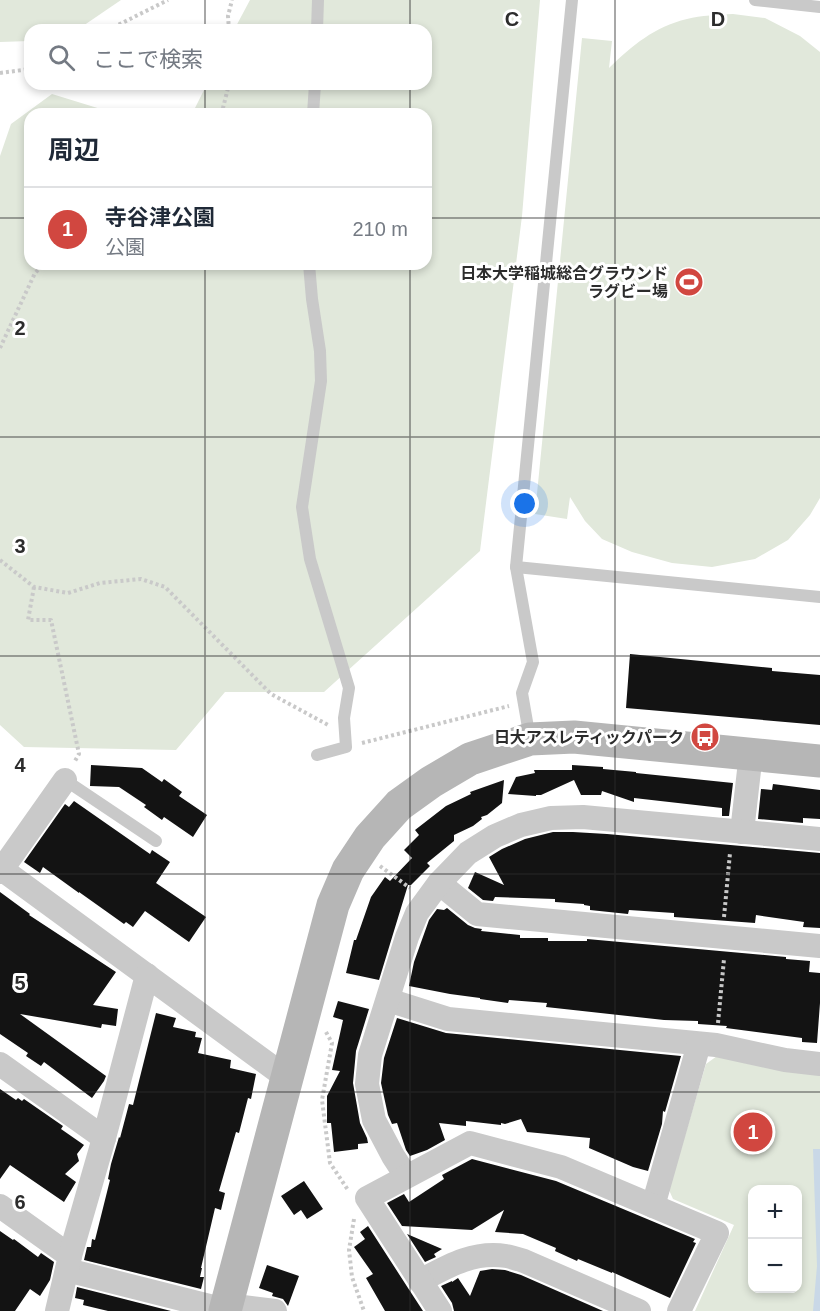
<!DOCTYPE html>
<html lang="ja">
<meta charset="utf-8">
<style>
:root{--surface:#fff;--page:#f6f6f7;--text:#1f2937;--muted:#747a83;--line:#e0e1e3;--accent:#d14740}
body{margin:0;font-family:Helvetica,"Noto Sans JP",sans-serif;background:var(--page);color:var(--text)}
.controls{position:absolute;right:18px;bottom:18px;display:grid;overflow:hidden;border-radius:12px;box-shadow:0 3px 9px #0003}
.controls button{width:54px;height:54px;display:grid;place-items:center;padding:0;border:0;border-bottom:2px solid var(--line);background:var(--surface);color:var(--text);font:30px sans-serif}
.you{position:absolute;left:525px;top:504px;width:21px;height:21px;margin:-15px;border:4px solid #fff;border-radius:50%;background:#1a73e8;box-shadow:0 0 0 9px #1a73e833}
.badge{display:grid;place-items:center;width:39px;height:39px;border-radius:50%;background:var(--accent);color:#fff;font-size:20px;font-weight:700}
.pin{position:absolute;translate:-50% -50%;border:3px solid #fff;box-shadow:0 2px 6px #0006}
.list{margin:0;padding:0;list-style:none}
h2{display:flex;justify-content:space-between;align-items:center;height:78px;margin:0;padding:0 24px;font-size:26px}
h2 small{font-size:20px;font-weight:400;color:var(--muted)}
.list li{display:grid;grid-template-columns:39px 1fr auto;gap:18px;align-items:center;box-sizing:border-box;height:84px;padding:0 24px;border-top:2px solid var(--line)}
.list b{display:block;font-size:22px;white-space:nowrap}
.list p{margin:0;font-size:20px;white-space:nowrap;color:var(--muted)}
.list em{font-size:20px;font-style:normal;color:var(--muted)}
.icon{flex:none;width:33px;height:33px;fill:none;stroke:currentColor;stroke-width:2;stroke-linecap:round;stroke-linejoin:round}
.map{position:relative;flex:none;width:820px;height:1311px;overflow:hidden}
.search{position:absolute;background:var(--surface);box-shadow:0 3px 9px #0003;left:24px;top:24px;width:408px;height:66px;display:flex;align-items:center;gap:15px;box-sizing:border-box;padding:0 21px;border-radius:18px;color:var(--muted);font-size:22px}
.panel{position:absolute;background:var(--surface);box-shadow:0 3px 9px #0003;left:24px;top:108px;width:408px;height:162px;border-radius:18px}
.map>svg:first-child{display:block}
.green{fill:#e1e8db;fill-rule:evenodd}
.water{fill:#c9d8e7}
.building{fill:#131313}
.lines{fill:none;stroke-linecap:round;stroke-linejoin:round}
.path{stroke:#c9c9c9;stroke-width:4;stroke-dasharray:3 3;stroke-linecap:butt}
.lane{stroke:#c9c9c9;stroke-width:12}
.street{stroke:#c9c9c9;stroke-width:24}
.secondary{stroke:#b6b6b6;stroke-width:33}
.grid{fill:none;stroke:#2c2c2c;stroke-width:1.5;stroke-opacity:0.55}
.labels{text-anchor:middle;stroke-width:6;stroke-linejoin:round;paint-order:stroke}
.poi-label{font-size:16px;font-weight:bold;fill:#2c2c2c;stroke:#fff;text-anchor:end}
.grid-label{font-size:20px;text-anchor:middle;font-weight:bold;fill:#2c2c2c;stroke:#fff;stroke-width:6;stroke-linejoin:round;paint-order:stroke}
</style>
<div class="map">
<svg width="820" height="1311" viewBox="0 0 820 1311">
<rect width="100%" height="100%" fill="#fff"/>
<!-- green -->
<g class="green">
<path d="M0,0H121L77,30H30V41L0,42Z"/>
<path d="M250,0H540L522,216L480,551L324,692H225L176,750L24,747L0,725V156L11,124L52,94L117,114H30V264H426V114H192L207,84H426V30H234Z"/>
<path d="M733,14L765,18L800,36L820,52V498L810,515L788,540L755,559L712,567L672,563L632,552L602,539L585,521L570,497L567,519L535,514L582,38L612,41L609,68C633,45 654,27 687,19C701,15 718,15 733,14Z"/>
<path d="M717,1056L820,1075V1311H695L734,1225L673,1199L669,1190L706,1064ZM752,1190H798V1288H752Z"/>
</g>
<!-- water -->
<path class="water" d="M813,1149H820V1311H813L817,1266Z"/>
<!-- building -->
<g class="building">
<path d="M630,654L772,668V671L820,675V725L626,708Z"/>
<path d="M91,765L142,768L162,782L164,779L182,792L179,796L207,815L193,837L164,817L162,820L144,807L146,805L119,787L90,786Z"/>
<path d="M572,765L603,767V769L636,772V773L733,783L729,816H722V808L634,798V802L602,791L601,795H581L574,780L541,795H536V796L508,794L516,777L535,773L534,770H572Z"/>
<path d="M504,780L502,803L487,815L481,817L482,819L473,826L454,835V841L427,863L430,866L411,885H408L379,980L346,973L354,940H356L371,897L385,877L390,881L412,858L404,850L419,835L415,830L446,806L471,794L470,792Z"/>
<path d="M773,784L820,790V819L803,818V823L758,819L761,789L772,790Z"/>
<path d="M74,801L150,854L152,850L170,862L156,883L206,917L189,942L145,911L133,927L126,922L124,924L79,892V893L43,867L40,873L24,862L65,804L69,807Z"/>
<path d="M553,832H573L607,834L820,853V928L803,927L804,922L756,915L755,923L674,917V913L629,910L628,914L590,910V906L584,905V904L555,902V899L495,897L493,901L483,900L468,888L475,872L504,885L489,857L502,849L525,839Z"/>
<path d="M0,892L30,914L29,915L116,972L93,1005L118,1009L116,1026L102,1024L101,1028L20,1014L106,1076L104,1081L92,1098L44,1062L41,1066L26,1056L28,1053L0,1034Z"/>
<path d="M447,908L468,925L475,928L482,929L481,931L520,935V938H548V941H587V939L775,956L786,957V959L810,961L809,972L820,973V1003L817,1043L802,1042V1038L726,1028L727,1026L698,1024V1021L664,1020L546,1007L547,1003L509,1000L508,1003L480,999V998L450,994L409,986L414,962L429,920L437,909L444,910Z"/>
<path d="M338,1001L369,1009L356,1051L353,1083L360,1123L367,1138L368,1143L358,1144V1149L334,1152L331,1123H327V1096L340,1071L332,1070L343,1020L333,1017Z"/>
<path d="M156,1013L176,1018L173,1027L196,1032L195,1037L202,1038L198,1053L231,1060L230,1068L256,1074L251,1099L248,1098L239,1133L236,1132L219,1191L225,1193L221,1210L215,1208L201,1268H202L200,1277H204L201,1289L84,1260L87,1247H91L92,1239L95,1240L110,1180L108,1179L111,1164L119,1137L120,1138L129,1104L133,1105Z"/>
<path d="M397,1018L446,1033L681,1056L665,1112L663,1111L662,1124L648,1171L633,1167L589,1148L590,1138L527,1132L521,1119L505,1124L501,1123V1125L466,1121V1126L439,1123L445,1140L427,1150L410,1156L406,1150L397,1123L392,1124L388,1115L381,1083L384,1058Z"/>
<path d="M0,1089L16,1100L18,1098L22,1101L24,1099L63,1126L61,1129L84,1145L77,1154L79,1161L65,1174L76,1182L64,1202L10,1165L0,1179Z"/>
<path d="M472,1159L556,1181L695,1239L693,1242L696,1243L670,1298L612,1272V1273L578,1259L577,1261L555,1251L556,1248L523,1234L495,1232L504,1210L472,1230L402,1226L387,1203L404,1194L409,1202L444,1179L442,1175Z"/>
<path d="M304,1181L323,1209L307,1219L301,1210L294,1215L281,1196Z"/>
<path d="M368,1226L408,1288L423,1311H385L366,1278L373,1274L354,1247L365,1239L360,1232Z"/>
<path d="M0,1231L13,1240L14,1239L38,1257L41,1253L54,1262L50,1280L40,1296L30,1289L15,1311H0Z"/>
<path d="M407,1234L442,1249L434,1254L436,1257L425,1262Z"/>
<path d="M267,1265L299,1276L288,1306L283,1299L272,1296L273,1293L259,1288Z"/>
<path d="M492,1269L505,1270L521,1275L603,1311H454L452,1303L441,1286L452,1281V1282L458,1278L470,1296L480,1271Z"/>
<path d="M77,1287L171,1311H108L83,1305L84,1300L75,1298Z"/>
</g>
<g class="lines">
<!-- path -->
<g class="path">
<path d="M108,30L168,0"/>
<path d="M229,30L228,16L232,0"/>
<path d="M0,73L30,69"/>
<path d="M220,114L223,108L229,84"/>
<path d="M0,348L35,273L44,264"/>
<path d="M0,560L34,587L68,593L100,583L141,579L165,587L271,694L330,726"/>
<path d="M34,587L28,620H51L79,754L75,761"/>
<path d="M362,743L509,706"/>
<path d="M380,866L410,888"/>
<path d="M724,917L730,853"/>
<path d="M718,1023L724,959"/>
<path d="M326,1032L332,1043L322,1100L330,1163L348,1190"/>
<path d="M354,1219L349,1250L352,1277L364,1311"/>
</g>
<!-- lane -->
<g class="lane">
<path d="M755,0L820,7"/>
<path d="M317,30L318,0"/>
<path d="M313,114L315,84"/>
<path d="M309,264L312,299L320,351L321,381L302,507L310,559L349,688L344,718L346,747L317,755"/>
<path d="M516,567L820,597"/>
<path d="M530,739L522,693L533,662L516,567L572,0"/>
<path d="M65,780L156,841"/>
</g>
<!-- street -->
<g class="street">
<path d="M742,832L751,753"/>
<path d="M0,868L287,1078"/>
<path d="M0,872L65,780"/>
<path d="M439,883L477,914L820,946"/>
<path d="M388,1000L448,1019L716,1045L785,1060L820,1064"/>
<path d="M0,1064L104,1138"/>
<path d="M406,1176L393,1156L374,1120L367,1084L370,1055L407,937L417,913L439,883L468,853L495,836L521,825L551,818L583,817L820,839"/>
<path d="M0,1206L70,1256"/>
<path d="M653,1206L699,1044"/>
<path d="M67,1270L225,1310"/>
<path d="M420,1281C448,1266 473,1251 506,1256C512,1257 518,1259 524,1261L639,1311"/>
<path d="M227,1305L275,1311"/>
<path d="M57,1311L70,1256L104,1138L147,975"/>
<path d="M440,1311L367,1198L470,1143L561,1167L717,1233L679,1311"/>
</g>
<!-- secondary -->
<path class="secondary" d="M225,1311L333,905L348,870L370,837L399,805L431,782L470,759L530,739L574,737L820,761"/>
</g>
<!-- grid -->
<path class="grid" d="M205,0V30M410,0V30M615,0V1311M205,84V114M410,84V114M0,218H30M426,218H820M205,264V1311M410,264V1311M0,437H820M0,656H820M0,874H820M0,1092H820"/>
<!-- icons -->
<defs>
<g id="stadium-disc" transform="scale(1.5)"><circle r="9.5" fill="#d14740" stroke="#fff"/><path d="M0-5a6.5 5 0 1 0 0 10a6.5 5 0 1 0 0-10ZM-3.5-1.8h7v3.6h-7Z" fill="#fff"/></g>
<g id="bus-disc" transform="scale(1.5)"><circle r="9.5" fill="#d14740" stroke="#fff"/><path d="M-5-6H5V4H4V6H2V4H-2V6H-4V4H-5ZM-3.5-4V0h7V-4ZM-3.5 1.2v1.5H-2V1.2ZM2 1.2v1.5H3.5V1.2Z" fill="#fff"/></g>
</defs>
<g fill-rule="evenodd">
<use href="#stadium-disc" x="689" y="282"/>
<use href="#bus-disc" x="705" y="737"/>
</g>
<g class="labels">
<!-- poi labels -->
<g class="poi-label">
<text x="668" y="279">日本大学稲城総合グラウンド<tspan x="668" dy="18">ラグビー場</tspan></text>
<text x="684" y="743">日大アスレティックパーク</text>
</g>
</g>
<g class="grid-label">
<text x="512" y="26">C</text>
<text x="718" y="26">D</text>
<text x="20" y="335">2</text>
<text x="20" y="553">3</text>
<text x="20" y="772">4</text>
<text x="20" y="990">5</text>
<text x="20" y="1209">6</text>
</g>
</svg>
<div class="controls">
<button>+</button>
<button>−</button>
</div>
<div class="you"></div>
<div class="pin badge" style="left:753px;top:1132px">1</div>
<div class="search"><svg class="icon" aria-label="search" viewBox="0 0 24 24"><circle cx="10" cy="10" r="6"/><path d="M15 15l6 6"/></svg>ここで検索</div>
<section class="panel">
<h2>周辺<small></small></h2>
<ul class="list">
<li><span class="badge">1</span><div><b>寺谷津公園</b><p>公園</p></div><em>210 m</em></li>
</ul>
</section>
</div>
